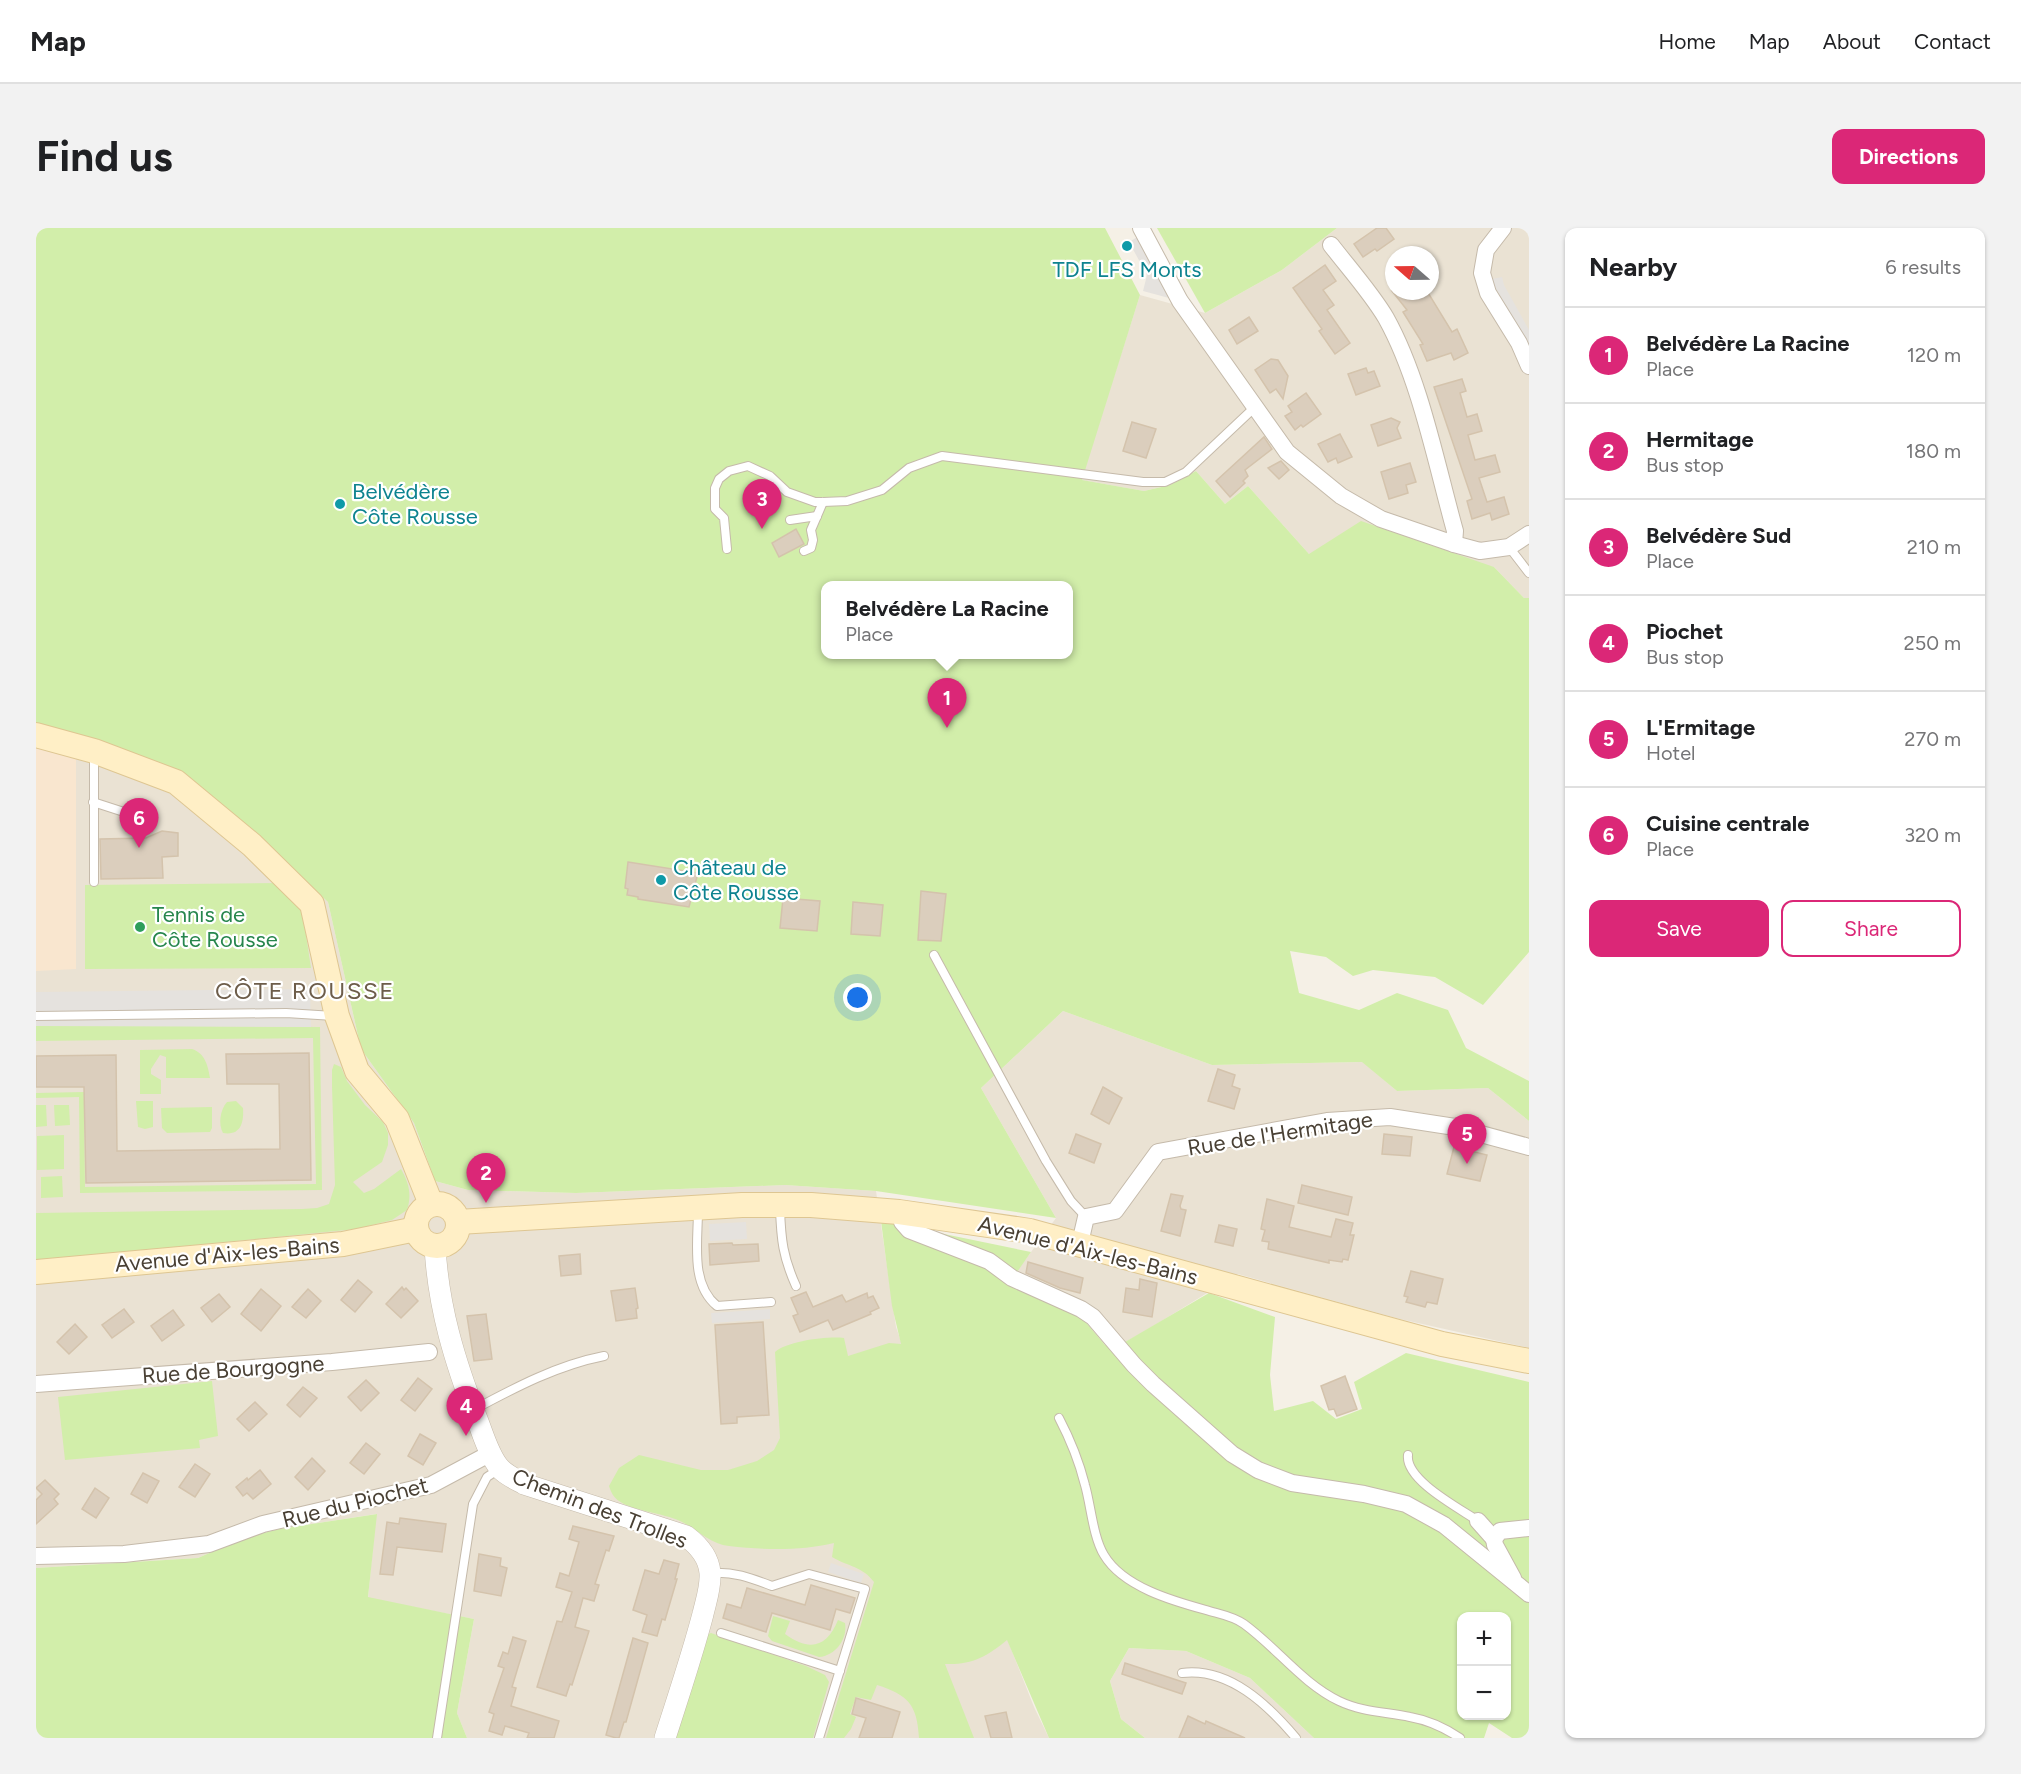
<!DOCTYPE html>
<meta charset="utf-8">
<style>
:root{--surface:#fff;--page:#f2f2f2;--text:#202124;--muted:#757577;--line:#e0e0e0;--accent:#db2777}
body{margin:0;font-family:Figtree,sans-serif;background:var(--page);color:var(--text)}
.controls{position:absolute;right:18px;bottom:18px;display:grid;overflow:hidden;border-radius:12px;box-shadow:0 2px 4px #0004}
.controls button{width:54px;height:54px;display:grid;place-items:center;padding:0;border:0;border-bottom:2px solid var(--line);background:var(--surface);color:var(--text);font:30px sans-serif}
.compass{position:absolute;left:1349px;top:18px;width:54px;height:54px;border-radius:50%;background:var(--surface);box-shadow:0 2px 4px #0004;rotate:290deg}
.you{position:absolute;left:822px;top:770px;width:21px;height:21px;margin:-15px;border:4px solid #fff;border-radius:50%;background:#1a73e8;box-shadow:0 0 0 9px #1a73e833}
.badge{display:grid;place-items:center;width:39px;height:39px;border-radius:50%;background:var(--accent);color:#fff;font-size:20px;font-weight:700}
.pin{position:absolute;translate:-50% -50px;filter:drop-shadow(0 2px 3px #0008)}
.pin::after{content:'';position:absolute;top:32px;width:21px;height:18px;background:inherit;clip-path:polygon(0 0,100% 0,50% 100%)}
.popup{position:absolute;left:785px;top:353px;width:252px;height:78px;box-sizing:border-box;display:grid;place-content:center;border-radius:12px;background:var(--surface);filter:drop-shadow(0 2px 4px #0005);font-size:20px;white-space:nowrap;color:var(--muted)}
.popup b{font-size:22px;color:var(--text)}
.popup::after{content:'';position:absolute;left:50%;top:100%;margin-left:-12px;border:12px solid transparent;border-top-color:var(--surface)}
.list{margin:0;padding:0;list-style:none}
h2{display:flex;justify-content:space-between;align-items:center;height:78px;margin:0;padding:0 24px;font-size:26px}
h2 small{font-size:20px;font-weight:400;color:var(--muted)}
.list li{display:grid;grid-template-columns:39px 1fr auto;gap:18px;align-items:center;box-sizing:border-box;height:96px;padding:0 24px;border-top:2px solid var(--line)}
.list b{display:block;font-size:22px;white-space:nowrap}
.list p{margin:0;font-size:20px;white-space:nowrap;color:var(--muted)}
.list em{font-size:20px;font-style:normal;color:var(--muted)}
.actions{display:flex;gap:12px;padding:18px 24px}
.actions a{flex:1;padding:14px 0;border:2px solid var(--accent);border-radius:12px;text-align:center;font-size:21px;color:var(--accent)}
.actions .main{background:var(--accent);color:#fff}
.map{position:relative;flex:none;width:1493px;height:1510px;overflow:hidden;border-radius:12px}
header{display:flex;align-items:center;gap:36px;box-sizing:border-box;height:84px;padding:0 30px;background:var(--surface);border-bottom:2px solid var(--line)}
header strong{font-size:28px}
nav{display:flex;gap:33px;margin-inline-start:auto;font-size:21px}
.intro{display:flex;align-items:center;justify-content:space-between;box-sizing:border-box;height:144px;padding:0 36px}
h1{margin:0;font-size:42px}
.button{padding:15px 27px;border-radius:12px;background:var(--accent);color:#fff;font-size:21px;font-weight:700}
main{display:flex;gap:36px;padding:0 36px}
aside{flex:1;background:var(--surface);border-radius:12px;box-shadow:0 2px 4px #0004}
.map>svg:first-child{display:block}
.residential{fill:#eae2d3;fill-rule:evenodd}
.commercial{fill:#f9e6cf}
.green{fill:#d2eeaa;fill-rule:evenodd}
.parking{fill:#e5e2de}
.building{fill:#dbcebd;stroke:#d4c3ac;stroke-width:1.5}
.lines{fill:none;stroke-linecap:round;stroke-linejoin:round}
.service-casing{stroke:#c5baaa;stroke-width:10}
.minor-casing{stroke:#c5baaa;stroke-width:18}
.tertiary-casing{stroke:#c5baaa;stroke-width:22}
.secondary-casing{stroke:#dec692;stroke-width:26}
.service{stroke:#fff;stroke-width:8}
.minor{stroke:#fff;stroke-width:16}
.tertiary{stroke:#fff;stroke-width:21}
.secondary{stroke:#ffefc6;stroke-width:24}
.culture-dot{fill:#0f9aa8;stroke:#fff;stroke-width:2}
.leisure-dot{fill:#2e9e5b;stroke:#fff;stroke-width:2}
.labels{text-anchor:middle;stroke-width:4.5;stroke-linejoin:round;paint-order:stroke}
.culture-label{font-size:22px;fill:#0d838f;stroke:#fff;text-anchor:start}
.leisure-label{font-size:22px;fill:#27864d;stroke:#fff;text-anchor:start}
.street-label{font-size:22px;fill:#494034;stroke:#fff}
.neighbourhood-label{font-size:24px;letter-spacing:1.5px;fill:#6d5d4a;stroke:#fff}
</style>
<header>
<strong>Map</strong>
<nav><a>Home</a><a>Map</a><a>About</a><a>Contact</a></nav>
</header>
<div class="intro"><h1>Find us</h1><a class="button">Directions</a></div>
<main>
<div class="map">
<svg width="1493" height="1510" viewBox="0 0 1493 1510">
<rect width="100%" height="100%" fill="#f5f0e6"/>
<!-- residential -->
<g class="residential">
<path d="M1301,0H1493V370H1488L1458,339L1273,326L1212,258L1189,276L1160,243L1134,257L1108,263L1045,252L1104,67L1169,85L1246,42ZM1358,27H1394V63H1358Z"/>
<path d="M0,498L156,551L292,674L325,821L378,895L399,953L432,962L540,965L749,957L840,963L860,1099L944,1342L998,1479L1013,1510H431L421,1485L438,1391L332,1370L340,1286L243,1301L205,1311L162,1330L0,1340Z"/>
<path d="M1027,783L1176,837L1327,834L1361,863L1452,860L1493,893V1120L1364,1091L1202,1046L1106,1105L1089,1114L1069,1117L1048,1092L976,1050L1020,990L945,860Z"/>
<path d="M1093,1420L1150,1423L1214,1450L1278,1510H1109L1085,1491L1074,1453Z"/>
</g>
<!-- commercial -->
<path class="commercial" d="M0,518L40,530V741L0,743Z"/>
<!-- green -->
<g class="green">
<path d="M0,0H1069L1104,67L1046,252L1108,263L1134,257L1160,243L1189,276L1212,258L1273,326L1325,293L1458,339L1488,370H1493V724L1447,777L1399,749L1337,742L1317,748L1290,729L1254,723L1263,765L1323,782L1361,765L1412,782L1430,820L1493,853V893L1452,860L1361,863L1326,834L1176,837L1027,783L945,860L1020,990L840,963L749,957L540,965L432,962L399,953L378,895L325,821L292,674L156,551L0,498ZM790,358H1032V426H790Z"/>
<path d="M1121,0H1301L1246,42L1169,85Z"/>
<path d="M249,655L265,674L275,740L49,741V657Z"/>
<path d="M0,797L284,799L286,962L44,965L43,869L0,870V865L48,864L49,959L280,956L277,810L0,813Z"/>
<path d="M156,821C169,825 172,838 174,850H130V829L124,827L115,841V846L125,852V866H104V822Z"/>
<path d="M298,836L305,839L311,853L329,877L347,894L352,905V917L346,934L317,954L328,965L338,961L365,941C373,955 376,967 371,982L356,992L320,1001L0,1033V985L266,981L281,980L293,976L299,957L296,858V842Z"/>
<path d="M100,873H117V899L109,901L102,899Z"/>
<path d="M200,873L207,880C208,894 205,908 187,905C182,896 184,882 191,874Z"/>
<path d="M0,877H10L11,898L0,899Z"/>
<path d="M18,877H33L34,897L19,898Z"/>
<path d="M176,879V900L174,904L131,905L126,900L125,880Z"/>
<path d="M28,907V941L1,942V908Z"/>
<path d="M26,948L27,969L5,970V949Z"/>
<path d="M845,993L995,1024L977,1050L1048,1092L1069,1117L1089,1114L1173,1065L1239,1089L1234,1147L1238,1183L1277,1173L1300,1191L1326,1181L1318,1154L1370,1125L1493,1154V1510H1476L1453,1495L1448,1510H1278L1214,1450L1150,1423L1093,1420L1074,1453L1085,1491L1109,1510H1013L971,1412C950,1429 936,1437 909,1436L938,1510H883C881,1476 872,1467 841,1457L835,1472L820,1469L814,1486L820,1489L815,1501L808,1510H790L838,1354C826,1338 813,1339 796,1329L798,1315C765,1323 727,1322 693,1318C674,1316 661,1301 644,1293C627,1285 597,1283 583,1273C577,1269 575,1264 573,1258L583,1240L603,1227L665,1242H692L721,1233L738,1222L744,1210L739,1124C752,1113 791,1108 808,1110L812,1128L853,1115L865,1116L856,1078ZM1426,1388H1470V1488H1426Z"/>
<path d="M176,1153L182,1208L163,1212L164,1220L29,1232L22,1169Z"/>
<path d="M341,1286L332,1369L438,1391L421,1485L431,1510H0V1340L162,1330L205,1311L243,1301Z"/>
<path d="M737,1388L754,1393L749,1406C774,1424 791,1419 802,1392L809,1395C812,1411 799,1428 783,1429L736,1413L732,1408Z"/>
<path d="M675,1405L770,1438L789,1447L793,1454L777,1510H639L670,1407Z"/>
</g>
<!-- parking -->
<g class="parking">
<path d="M1108,5L1144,73L1107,63L1111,47L1093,14Z"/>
<path d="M1466,49L1468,57L1493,102V127L1458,62L1456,51Z"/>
<path d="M274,761L275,799L0,798V764Z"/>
<path d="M710,994L711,1011L674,1013L673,996Z"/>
<path d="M734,1081V1091L676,1095L675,1085Z"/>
<path d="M795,1335L828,1346L825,1355L792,1344Z"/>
</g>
<!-- building -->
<g class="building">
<path d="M1341,0H1350L1358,11L1341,23L1339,21L1327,29L1318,16Z"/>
<path d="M1289,37L1300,53L1287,62L1298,77L1291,82L1314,115L1299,126L1283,103L1286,101L1257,60Z"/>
<path d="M1356,63H1391L1416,104L1421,101L1432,125L1418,132L1415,125L1391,133L1384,117L1387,116L1367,84L1371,82Z"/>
<path d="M1213,89L1222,103L1201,116L1193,102Z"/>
<path d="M1235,131L1242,132L1252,148L1247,171L1240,161L1234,165L1219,142Z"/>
<path d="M1330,140L1332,145L1338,143L1344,158L1320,167L1312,146Z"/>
<path d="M1426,151L1430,163L1424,165L1431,189L1441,186L1446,203L1432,207L1439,232L1459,227L1464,244L1443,250L1451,274L1468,269L1473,286L1456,292L1454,285L1436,291L1431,273L1436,271L1398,159Z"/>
<path d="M1270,165L1285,186L1267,199L1265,197L1259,202L1249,188L1256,184L1252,178Z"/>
<path d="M1355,190L1364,194L1361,200L1365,210L1342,218L1335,197Z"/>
<path d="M1096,194L1120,201L1110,230L1087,223Z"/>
<path d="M1304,206L1316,229L1302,235L1300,230L1292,234L1282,216Z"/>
<path d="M1228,209L1236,221L1209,242L1212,248L1207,253L1209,255L1194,269L1180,253Z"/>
<path d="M1245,233L1253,242L1243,251L1232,240Z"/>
<path d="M1374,235L1380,254L1370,257L1372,265L1353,271L1345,244Z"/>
<path d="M760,301L768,316L743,329L736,315Z"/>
<path d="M126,603L142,605V628L126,629L127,650L65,651L64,611L110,610Z"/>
<path d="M592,634L662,645L653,679L602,671V669L591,667L592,661L589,660Z"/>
<path d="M885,663L910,666L905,713L882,712Z"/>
<path d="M747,670L784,673L781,703L744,700Z"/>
<path d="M817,674L847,677L844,708L815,706Z"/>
<path d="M273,825L275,952L50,955L48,859H0V828L80,827L81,923L244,921L243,856H191L190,826Z"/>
<path d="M1182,841L1199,847L1196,858L1204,861L1198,881L1172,873Z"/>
<path d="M1067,859L1086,870L1073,896L1055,886Z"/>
<path d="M1040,906L1065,916L1058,935L1033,925Z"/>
<path d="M1348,906L1376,909L1374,928L1346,926Z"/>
<path d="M1418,919L1451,927L1444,953L1411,946Z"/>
<path d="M1266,957L1316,969L1312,987L1262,975Z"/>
<path d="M1135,966L1147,968L1144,978L1145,981L1150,982L1144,1008L1125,1003Z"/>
<path d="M1231,971L1258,978L1253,999L1295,1009L1300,991L1317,995L1314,1007H1318L1312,1032L1307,1031L1306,1034L1293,1032V1035L1232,1021L1233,1014L1226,1013L1229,1002L1225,1001Z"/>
<path d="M1183,997L1201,1001L1197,1018L1179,1014Z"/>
<path d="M696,1015L697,1017L722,1016L723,1033L674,1037L673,1016Z"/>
<path d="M544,1026L545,1046L525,1048L523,1028Z"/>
<path d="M992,1034L1047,1050L1044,1065L1024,1060L990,1045Z"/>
<path d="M1375,1043L1407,1051L1401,1076L1391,1074L1389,1079L1370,1074L1372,1069L1368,1068Z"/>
<path d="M1104,1051L1121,1055L1116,1089L1087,1084L1090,1060L1103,1062Z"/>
<path d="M322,1052L336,1064L319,1084L305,1072Z"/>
<path d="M366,1059L368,1062L370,1060L382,1073L365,1090L350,1076Z"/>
<path d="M599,1060L602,1080L600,1081L601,1090L580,1093L575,1063Z"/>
<path d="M225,1061L245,1078L225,1103L205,1086Z"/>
<path d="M272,1061L285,1073L270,1090L256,1079Z"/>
<path d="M770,1064L777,1079L806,1067L810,1074L831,1065L832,1070L837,1068L843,1080L834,1084L835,1086L797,1102L792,1092L764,1104L757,1088L762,1086L755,1070Z"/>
<path d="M183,1066L194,1079L176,1094L165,1080Z"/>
<path d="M88,1081L98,1094L76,1110L66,1097Z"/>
<path d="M137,1082L148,1097L126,1113L115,1098Z"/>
<path d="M450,1086L456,1131L438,1133L431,1088Z"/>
<path d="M727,1094L733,1187L701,1189V1195L685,1196L679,1097Z"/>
<path d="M39,1096L51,1109L33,1126L21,1114Z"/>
<path d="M1309,1148L1321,1181L1301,1188L1298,1181L1293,1182L1285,1158Z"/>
<path d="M382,1150L396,1161L379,1183L365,1172Z"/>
<path d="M330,1152L343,1165L325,1183L312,1169Z"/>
<path d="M267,1159L281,1170L264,1189L251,1177Z"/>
<path d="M219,1174L231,1186L213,1203L201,1191Z"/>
<path d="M384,1206L400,1215L387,1237L372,1228Z"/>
<path d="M330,1215L344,1226L328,1246L314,1235Z"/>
<path d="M276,1230L289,1243L272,1262L259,1249Z"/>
<path d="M159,1236L174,1246L159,1269L143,1259Z"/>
<path d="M224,1242L235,1256L217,1271L211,1265L207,1268L200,1259L211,1250L212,1252Z"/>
<path d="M107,1245L123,1253L111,1275L95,1266Z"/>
<path d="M9,1252L23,1266L18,1271L22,1276L0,1296V1272L6,1266L0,1260Z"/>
<path d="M59,1260L73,1270L60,1290L46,1281Z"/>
<path d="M364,1290L410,1296L406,1324L361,1319L357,1347L344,1346L351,1294L363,1296Z"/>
<path d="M537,1298L578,1308L573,1323L570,1322L559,1356L563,1357L558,1373L547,1370L539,1399L553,1403L536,1457L534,1456L530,1468L501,1459L521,1393L526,1394L536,1364L520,1359L524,1345L533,1348L543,1314L533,1311Z"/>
<path d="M443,1326L465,1330L464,1338L471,1340L465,1368L438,1363Z"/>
<path d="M628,1332L643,1336L639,1351H641L629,1392L626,1391L621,1408L606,1404L611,1387L597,1382L609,1342L623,1346Z"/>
<path d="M775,1357L819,1370L814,1385L800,1381L794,1402L736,1385L730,1404L687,1390L691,1376L705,1380L711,1360L769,1377Z"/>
<path d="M477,1409L490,1413L476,1459L480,1460L475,1478L523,1493L518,1510H491L493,1505L469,1498L466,1507L453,1503L458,1486L453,1484L468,1440L462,1438L467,1424L472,1426Z"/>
<path d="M597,1410L612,1415L590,1494H588L583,1510H580L570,1507Z"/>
<path d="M1089,1435L1150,1455L1146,1466L1086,1446Z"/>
<path d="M820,1470L864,1484L856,1510H823L830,1490L816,1486Z"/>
<path d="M970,1484L976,1510H955L949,1488Z"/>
<path d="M1152,1488L1169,1496L1170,1493L1209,1510H1143Z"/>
</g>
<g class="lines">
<!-- service casing -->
<g class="service-casing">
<g id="service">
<path d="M754,292L781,288"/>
<path d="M1473,319L1493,345"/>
<path d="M691,321L688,290L679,281V260L683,251L693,243L712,238L734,248L751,264L779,274H787L811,273L846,262L873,240L906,228L1107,254H1129L1150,244L1219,179"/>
<path d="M768,323L775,320L777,312L775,302L787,274"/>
<path d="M58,526V654"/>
<path d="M57,574L94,586L104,596"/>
<path d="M898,727L1010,933L1035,973L1050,989"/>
<path d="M0,788L250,785L298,788"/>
<path d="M744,980C745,1012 747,1029 760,1058"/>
<path d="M662,982C662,1014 654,1056 681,1078L735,1074"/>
<path d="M439,1181C480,1159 522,1137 568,1128"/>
<path d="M1023,1190C1034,1211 1043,1233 1049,1257C1055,1278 1057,1309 1068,1327C1087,1359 1137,1373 1170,1382C1183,1386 1197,1388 1208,1396C1241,1420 1266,1455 1303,1473C1326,1484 1350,1484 1374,1489C1391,1492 1409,1500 1424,1510"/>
<path d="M1372,1227C1369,1252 1423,1280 1442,1293"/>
<path d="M674,1345C697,1343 715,1350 736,1358L773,1346L829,1361L783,1510"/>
<path d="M685,1405L804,1443"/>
<path d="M1146,1445C1193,1439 1232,1477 1260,1510"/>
<path d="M401,1510L437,1276L451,1249L463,1241"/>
</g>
</g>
<!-- minor casing -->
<g class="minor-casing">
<g id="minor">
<path d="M1105,0L1144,73L1251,224L1305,268L1345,291L1418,316L1444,323L1473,319L1493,306"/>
<path d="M1467,0L1450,22L1446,45L1452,65L1483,115L1493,138"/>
<path d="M1295,17C1312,39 1336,66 1350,90C1384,151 1400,235 1419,303L1418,316"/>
<path d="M863,984L866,994L873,1002L953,1033L976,1050L1045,1081L1057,1089L1098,1137L1117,1156L1196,1226L1222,1242L1256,1255L1328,1266L1370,1276L1408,1297L1493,1366"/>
<path d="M1044,1015L1050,989L1079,983L1122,924L1291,893L1354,889L1419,899L1493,919"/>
<path d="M0,1156L296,1134L393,1124"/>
<path d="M1442,1293L1458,1311"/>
<path d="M0,1328L88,1326L173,1316L227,1296L395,1257L455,1225"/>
<path d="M1477,1350L1459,1317L1458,1311L1464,1303L1493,1300"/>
</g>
</g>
<!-- tertiary casing -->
<g class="tertiary-casing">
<path id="tertiary" d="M399,1018C402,1079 419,1134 441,1191C447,1206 452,1225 462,1238C468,1246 479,1251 488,1256L650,1308C662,1317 673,1330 674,1345C675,1359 670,1373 667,1386C656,1428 642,1469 629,1510"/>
</g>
<!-- secondary casing -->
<g class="secondary-casing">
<g id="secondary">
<path d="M0,507L58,523L140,554L216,617L276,676L301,788L321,843L361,891L395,976"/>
<circle cx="401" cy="997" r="21"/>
<path d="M422,994L706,977H775L863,984L994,1003L1406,1116L1493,1133"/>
<path d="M0,1044L307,1016L380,1001"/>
</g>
</g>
<!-- service -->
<use href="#service" class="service"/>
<!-- minor -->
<use href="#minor" class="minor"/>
<!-- tertiary -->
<use href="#tertiary" class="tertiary"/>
<!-- secondary -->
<use href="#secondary" class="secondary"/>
</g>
<!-- markers -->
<g class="culture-dot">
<circle cx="1091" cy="18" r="6"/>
<circle cx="304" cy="276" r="6"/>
<circle cx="625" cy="652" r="6"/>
</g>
<circle class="leisure-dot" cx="104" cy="699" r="6"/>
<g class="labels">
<!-- culture labels -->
<g class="culture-label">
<text x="1091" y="49" text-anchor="middle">TDF LFS Monts</text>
<text x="316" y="271">Belvédère<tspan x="316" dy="25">Côte Rousse</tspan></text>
<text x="637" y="647">Château de<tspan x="637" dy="25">Côte Rousse</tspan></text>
</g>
<!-- leisure labels -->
<g class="leisure-label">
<text x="116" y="694">Tennis de<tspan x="116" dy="25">Côte Rousse</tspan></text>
</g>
<!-- street labels -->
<g class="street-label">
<text transform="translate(1244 905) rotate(-9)" y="8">Rue de l'Hermitage</text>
<text transform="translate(1052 1022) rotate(14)" y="8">Avenue d'Aix-les-Bains</text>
<text transform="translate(191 1026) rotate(-5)" y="8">Avenue d'Aix-les-Bains</text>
<text transform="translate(197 1141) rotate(-4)" y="8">Rue de Bourgogne</text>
<text transform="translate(319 1274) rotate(-14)" y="8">Rue du Piochet</text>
<text transform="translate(564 1280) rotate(21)" y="8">Chemin des Trolles</text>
</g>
<!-- neighbourhood labels -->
<g class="neighbourhood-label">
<text x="269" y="771">CÔTE ROUSSE</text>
</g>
</g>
</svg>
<div class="controls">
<button>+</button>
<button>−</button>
</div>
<svg class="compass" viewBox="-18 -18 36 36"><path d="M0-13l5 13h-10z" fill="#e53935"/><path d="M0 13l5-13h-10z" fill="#757577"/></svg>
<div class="you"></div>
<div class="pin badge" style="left:911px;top:500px">1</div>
<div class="popup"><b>Belvédère La Racine</b>Place</div>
<div class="pin badge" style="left:450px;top:975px">2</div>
<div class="pin badge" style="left:726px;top:301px">3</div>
<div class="pin badge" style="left:430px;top:1208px">4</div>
<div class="pin badge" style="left:1431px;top:936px">5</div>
<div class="pin badge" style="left:103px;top:620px">6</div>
</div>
<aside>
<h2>Nearby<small>6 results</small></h2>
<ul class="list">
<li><span class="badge">1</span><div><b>Belvédère La Racine</b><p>Place</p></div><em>120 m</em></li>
<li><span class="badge">2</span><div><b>Hermitage</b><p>Bus stop</p></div><em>180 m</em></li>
<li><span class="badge">3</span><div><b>Belvédère Sud</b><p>Place</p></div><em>210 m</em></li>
<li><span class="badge">4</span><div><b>Piochet</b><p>Bus stop</p></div><em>250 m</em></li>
<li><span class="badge">5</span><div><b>L'Ermitage</b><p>Hotel</p></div><em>270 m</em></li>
<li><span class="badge">6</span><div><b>Cuisine centrale</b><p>Place</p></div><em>320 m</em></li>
</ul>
<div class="actions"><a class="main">Save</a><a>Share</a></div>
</aside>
</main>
